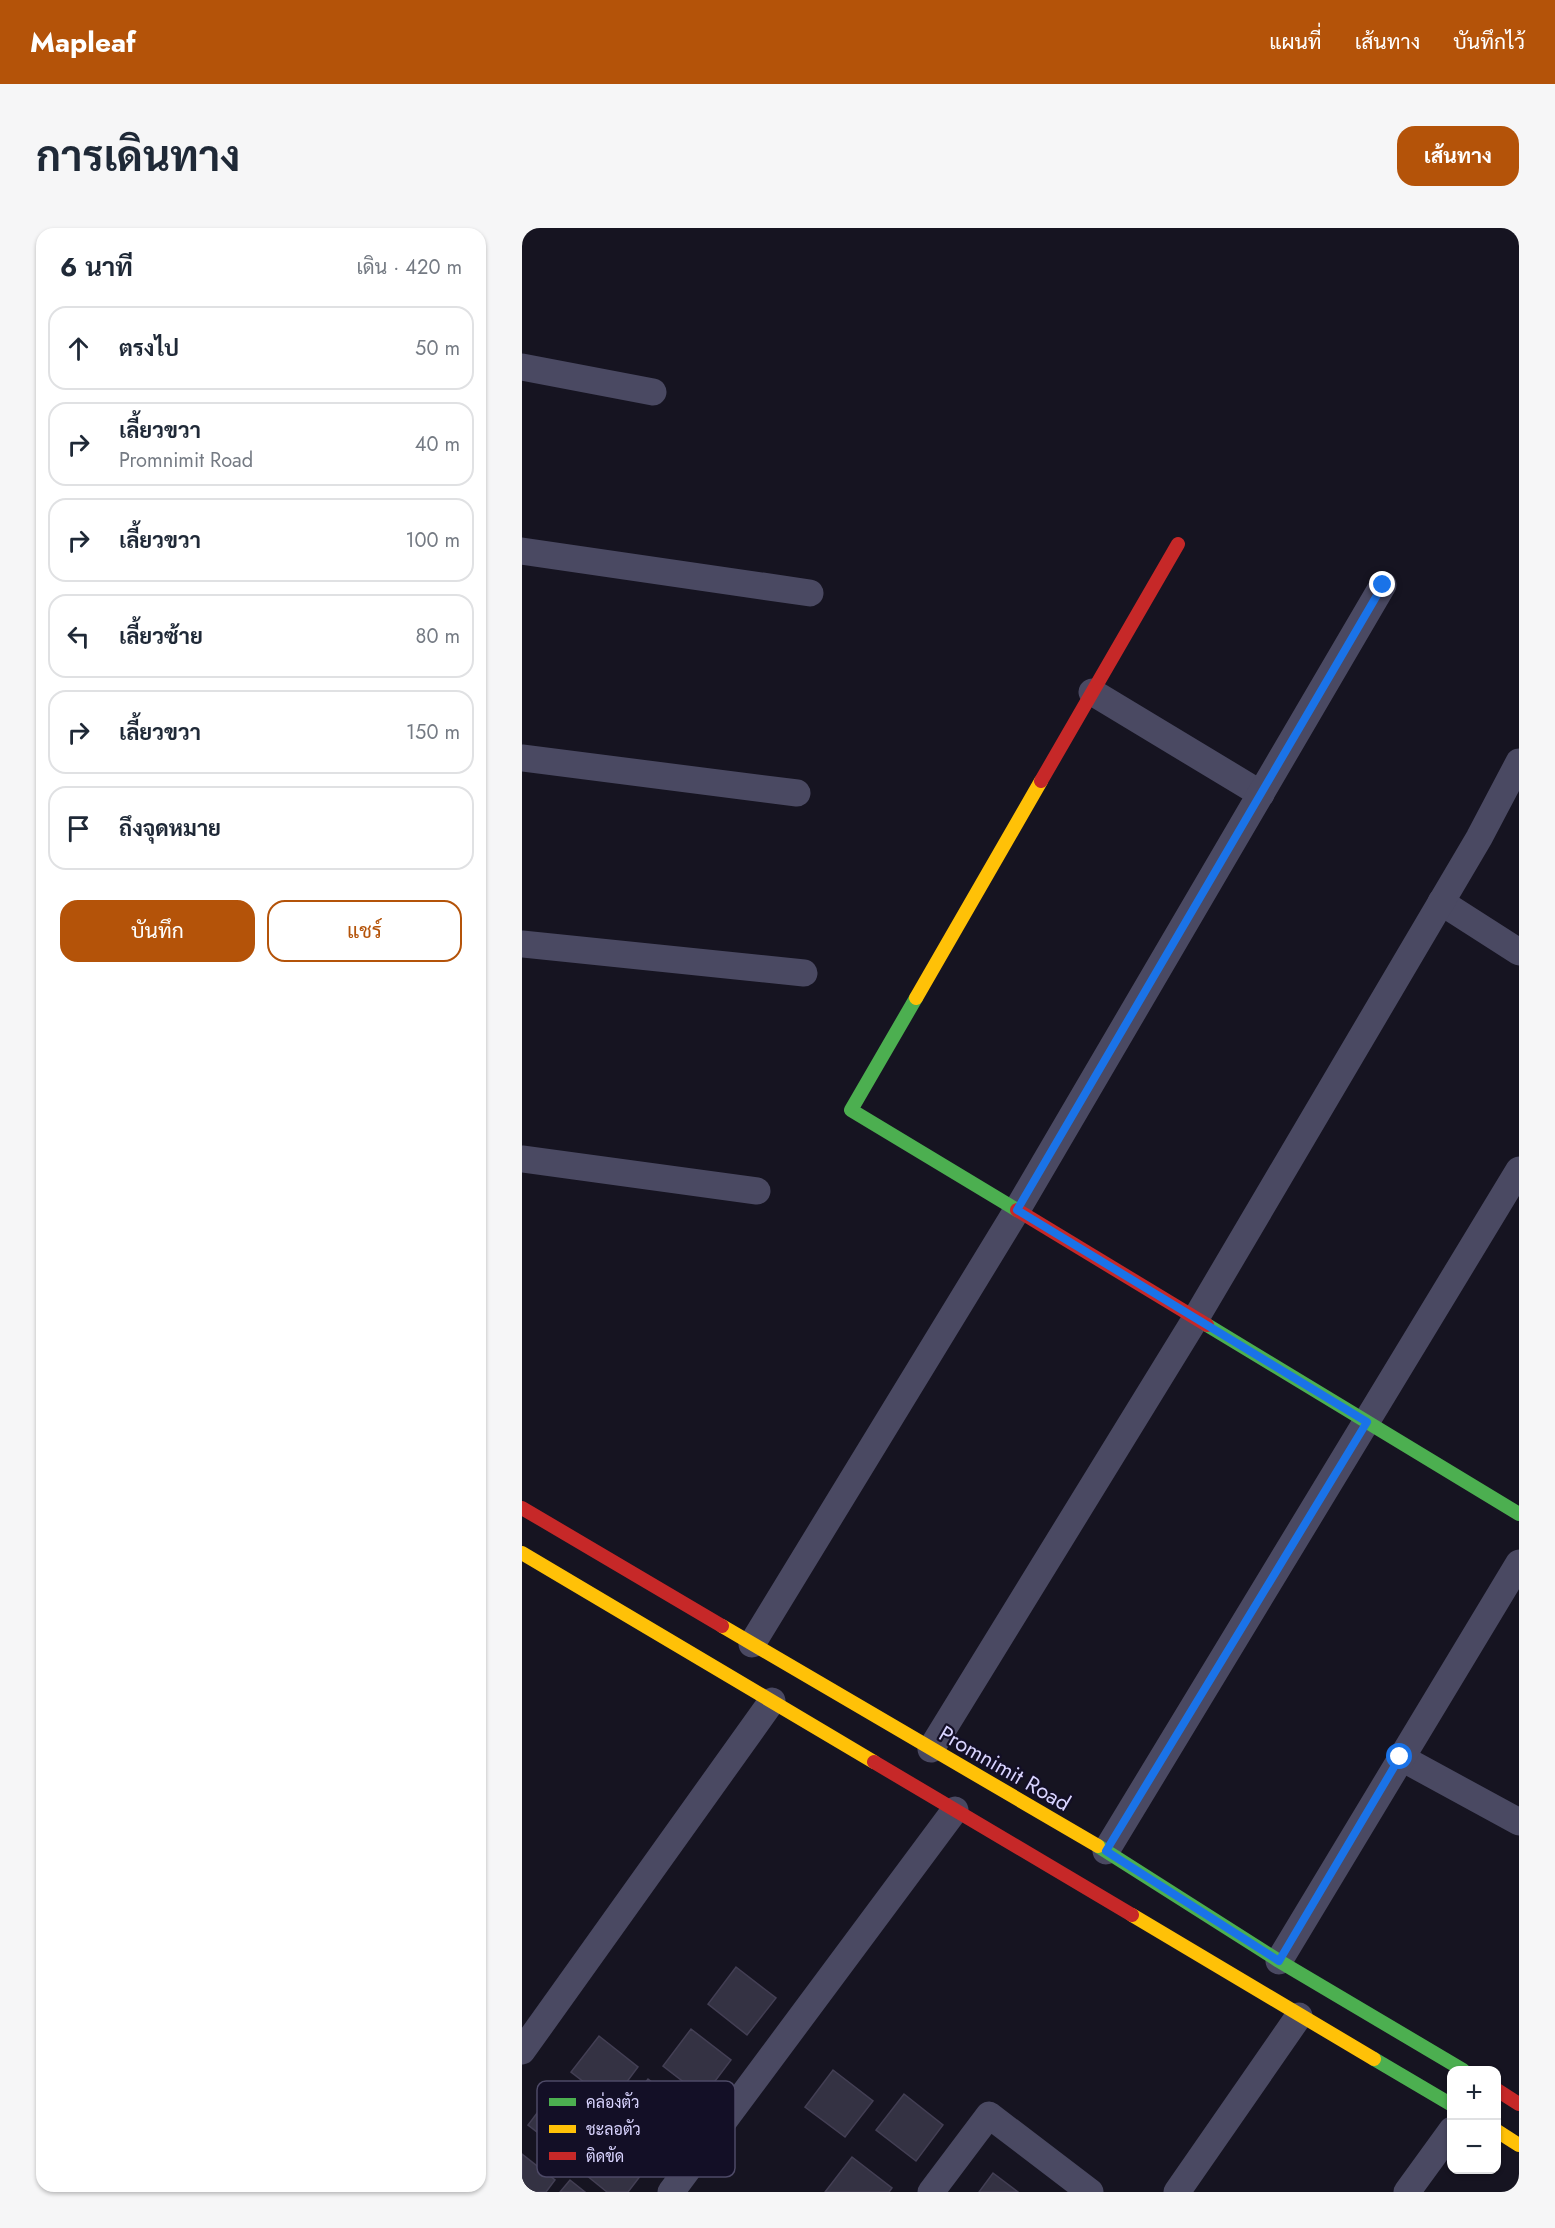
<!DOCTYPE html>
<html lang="th">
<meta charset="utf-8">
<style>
:root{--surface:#fff;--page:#f6f6f7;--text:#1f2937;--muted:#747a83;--line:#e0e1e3;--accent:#b45309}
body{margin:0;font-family:Jost,Sarabun,sans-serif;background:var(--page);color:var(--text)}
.controls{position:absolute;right:18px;bottom:18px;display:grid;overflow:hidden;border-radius:12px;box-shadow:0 2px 4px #0004}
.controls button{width:54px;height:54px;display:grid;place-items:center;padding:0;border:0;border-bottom:2px solid var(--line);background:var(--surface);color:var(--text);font:30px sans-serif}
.stop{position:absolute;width:18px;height:18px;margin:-14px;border:4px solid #1a73e8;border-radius:50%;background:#fff}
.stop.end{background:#1a73e8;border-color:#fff;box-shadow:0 2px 6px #0008}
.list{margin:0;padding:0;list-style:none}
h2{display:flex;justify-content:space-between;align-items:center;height:78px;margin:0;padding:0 24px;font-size:26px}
h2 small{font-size:20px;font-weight:400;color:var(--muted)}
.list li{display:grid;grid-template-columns:39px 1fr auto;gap:18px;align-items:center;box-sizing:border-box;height:84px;margin:0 12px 12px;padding:0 12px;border:2px solid var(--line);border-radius:18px}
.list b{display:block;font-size:22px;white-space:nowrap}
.list p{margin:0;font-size:20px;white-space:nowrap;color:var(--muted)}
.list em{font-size:20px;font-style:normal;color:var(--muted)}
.actions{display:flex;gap:12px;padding:18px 24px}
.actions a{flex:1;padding:14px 0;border:2px solid var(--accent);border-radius:18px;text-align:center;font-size:21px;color:var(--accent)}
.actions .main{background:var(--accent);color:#fff}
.icon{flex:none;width:33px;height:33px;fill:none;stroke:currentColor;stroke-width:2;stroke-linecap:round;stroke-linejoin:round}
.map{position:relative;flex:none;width:997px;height:1964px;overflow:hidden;border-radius:18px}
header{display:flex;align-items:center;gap:36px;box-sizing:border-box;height:84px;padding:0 30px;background:var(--accent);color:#fff}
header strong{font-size:28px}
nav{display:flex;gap:33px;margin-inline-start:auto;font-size:21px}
.intro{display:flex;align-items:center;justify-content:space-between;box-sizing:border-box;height:144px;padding:0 36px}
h1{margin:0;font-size:42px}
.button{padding:15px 27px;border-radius:18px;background:var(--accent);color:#fff;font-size:21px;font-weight:700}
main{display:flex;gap:36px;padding:0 36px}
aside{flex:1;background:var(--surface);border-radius:18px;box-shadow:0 2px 4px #0004}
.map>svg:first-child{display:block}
.building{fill:#343243;stroke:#433f54;stroke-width:1.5}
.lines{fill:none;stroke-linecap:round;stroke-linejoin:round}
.street{stroke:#4a4962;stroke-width:27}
.fast{stroke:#4caf50;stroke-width:14}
.slow{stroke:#ffc107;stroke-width:14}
.jam{stroke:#c62828;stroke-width:14}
.route{stroke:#1a73e8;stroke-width:8}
.labels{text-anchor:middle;stroke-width:4.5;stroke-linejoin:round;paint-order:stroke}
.street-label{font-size:22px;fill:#d9d4ff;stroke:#130f26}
.key{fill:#130f26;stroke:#4e4a67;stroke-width:1.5}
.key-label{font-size:16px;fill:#d9d4ff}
</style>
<header>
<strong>Mapleaf</strong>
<nav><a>แผนที่</a><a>เส้นทาง</a><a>บันทึกไว้</a></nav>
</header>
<div class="intro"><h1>การเดินทาง</h1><a class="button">เส้นทาง</a></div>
<main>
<aside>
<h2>6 นาที<small>เดิน · 420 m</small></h2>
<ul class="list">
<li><svg class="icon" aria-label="ahead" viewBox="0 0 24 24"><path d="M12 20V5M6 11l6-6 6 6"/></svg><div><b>ตรงไป</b></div><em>50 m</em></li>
<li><svg class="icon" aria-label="right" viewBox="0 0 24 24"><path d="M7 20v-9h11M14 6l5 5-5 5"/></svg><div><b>เลี้ยวขวา</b><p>Promnimit Road</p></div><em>40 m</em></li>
<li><svg class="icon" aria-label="right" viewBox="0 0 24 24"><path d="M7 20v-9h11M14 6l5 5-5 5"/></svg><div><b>เลี้ยวขวา</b></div><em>100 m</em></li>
<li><svg class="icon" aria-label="left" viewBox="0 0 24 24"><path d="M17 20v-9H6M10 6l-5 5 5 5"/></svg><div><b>เลี้ยวซ้าย</b></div><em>80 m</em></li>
<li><svg class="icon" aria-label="right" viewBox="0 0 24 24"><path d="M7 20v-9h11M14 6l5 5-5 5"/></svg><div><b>เลี้ยวขวา</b></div><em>150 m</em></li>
<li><svg class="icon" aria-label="arrive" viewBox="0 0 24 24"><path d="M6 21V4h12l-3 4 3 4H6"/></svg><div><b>ถึงจุดหมาย</b></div></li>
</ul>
<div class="actions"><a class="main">บันทึก</a><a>แชร์</a></div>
</aside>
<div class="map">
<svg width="997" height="1964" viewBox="0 0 997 1964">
<rect width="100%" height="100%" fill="#161421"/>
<!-- building -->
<g class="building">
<path d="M214,1739L254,1770L225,1807L186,1776Z"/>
<path d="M169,1801L209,1832L181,1869L141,1838Z"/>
<path d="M77,1808L116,1839L89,1875L49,1844Z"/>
<path d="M311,1842L351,1873L323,1909L283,1879Z"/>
<path d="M126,1851L166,1881L138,1918L98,1887Z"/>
<path d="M33,1861L73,1892L46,1928L6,1897Z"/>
<path d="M382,1866L421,1897L394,1933L354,1902Z"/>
<path d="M87,1907L126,1938L106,1964H85L59,1943Z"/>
<path d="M0,1926L33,1952L24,1964H0Z"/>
<path d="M330,1929L370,1960L367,1964H303Z"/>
<path d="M471,1945L496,1964H457Z"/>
<path d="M48,1952L63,1964H38Z"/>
</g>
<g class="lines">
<!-- street -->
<g class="street">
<path d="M0,139L131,164"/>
<path d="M0,323L288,365"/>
<path d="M570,464L739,566"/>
<path d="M0,530L275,565"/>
<path d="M919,674L997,724"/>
<path d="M0,716L282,745"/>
<path d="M0,931L235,963"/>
<path d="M230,1416L495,982L861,357"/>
<path d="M409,1521L674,1090L957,610L997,534"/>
<path d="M878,1529L997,1594"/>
<path d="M584,1623L997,942"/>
<path d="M757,1733L997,1335"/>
<path d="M0,1823L250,1473"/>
<path d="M149,1964L433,1582"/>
<path d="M409,1964L467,1887L568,1964"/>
<path d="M655,1964L777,1788"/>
<path d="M885,1964L930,1902"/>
</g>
<!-- fast -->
<g class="fast">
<path d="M394,770L329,882L495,982"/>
<path d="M685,1097L997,1286"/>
<path d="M576,1618L757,1733L941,1842"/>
<path d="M852,1831L930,1877"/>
</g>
<!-- slow -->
<g class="slow">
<path d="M394,770L519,553"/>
<path d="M0,1325L352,1534"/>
<path d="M200,1398L576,1618"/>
<path d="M610,1687L852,1831"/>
<path d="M975,1903L997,1917"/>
</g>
<!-- jam -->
<g class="jam">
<path d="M519,553L656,316"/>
<path d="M495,982L685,1097"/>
<path d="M0,1280L200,1398"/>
<path d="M352,1534L610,1687"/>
<path d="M975,1862L997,1876"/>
</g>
</g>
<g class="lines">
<!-- route -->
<path class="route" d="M861,357L495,982L845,1194L584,1623L757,1733L878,1529"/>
</g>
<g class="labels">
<!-- street labels -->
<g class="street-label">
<text transform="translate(483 1540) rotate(30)" y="8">Promnimit Road</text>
</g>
</g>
<!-- legend -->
<rect x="15" y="1853" width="198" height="96" rx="9" class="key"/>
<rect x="27" y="1870" width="27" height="8" fill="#4caf50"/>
<rect x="27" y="1897" width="27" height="8" fill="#ffc107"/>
<rect x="27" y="1924" width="27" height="8" fill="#c62828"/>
<g class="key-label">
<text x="64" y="1880">คล่องตัว</text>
<text x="64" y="1907">ชะลอตัว</text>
<text x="64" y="1934">ติดขัด</text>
</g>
</svg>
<div class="controls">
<button>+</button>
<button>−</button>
</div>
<div class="stop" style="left:878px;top:1529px"></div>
<div class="stop end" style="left:861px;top:357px"></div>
</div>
</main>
